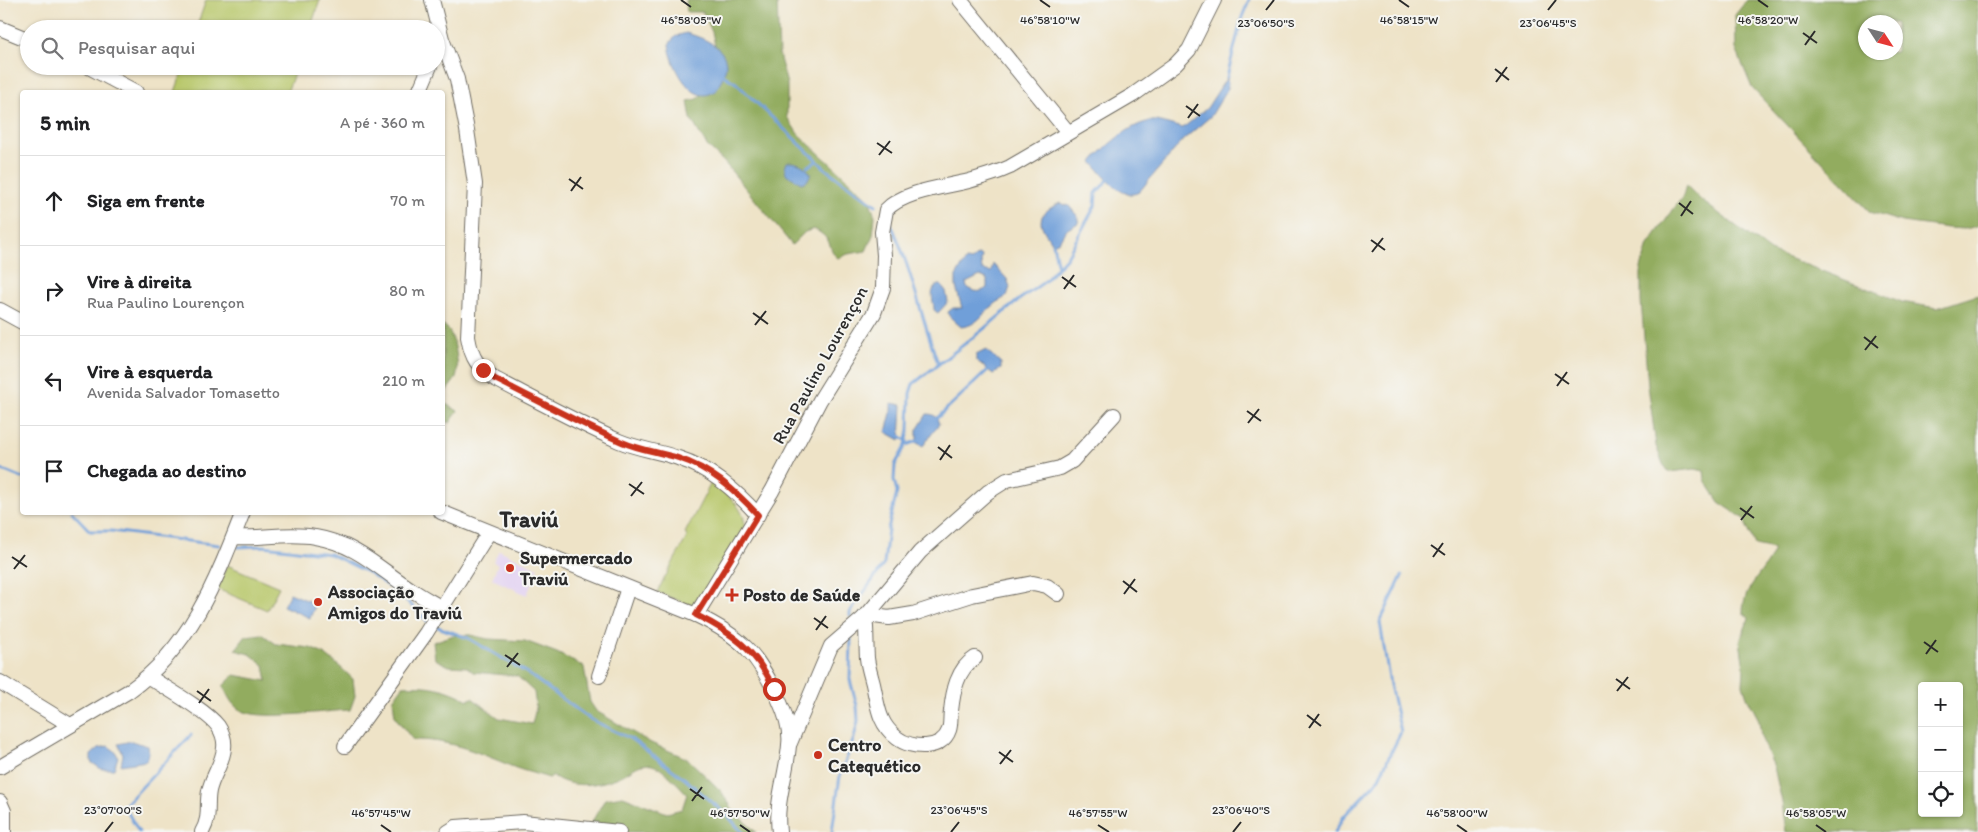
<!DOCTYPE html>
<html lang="pt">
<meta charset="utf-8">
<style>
:root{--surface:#fff;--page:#f6f6f6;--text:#202124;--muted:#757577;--line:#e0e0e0}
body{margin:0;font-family:Itim,sans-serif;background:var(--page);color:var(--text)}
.controls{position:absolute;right:15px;bottom:15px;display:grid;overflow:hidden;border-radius:5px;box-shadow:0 1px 4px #0004}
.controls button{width:45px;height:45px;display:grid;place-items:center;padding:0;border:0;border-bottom:1px solid var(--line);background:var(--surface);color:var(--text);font:25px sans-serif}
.compass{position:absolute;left:1858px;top:15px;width:45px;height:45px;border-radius:50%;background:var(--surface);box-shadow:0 1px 4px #0004;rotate:126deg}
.stop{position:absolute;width:15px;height:15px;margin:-11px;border:4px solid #c8321e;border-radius:50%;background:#fff}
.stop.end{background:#c8321e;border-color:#fff;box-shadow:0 1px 5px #0008}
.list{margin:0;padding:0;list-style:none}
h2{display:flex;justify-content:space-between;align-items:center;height:65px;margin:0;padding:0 20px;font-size:21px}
h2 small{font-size:16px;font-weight:400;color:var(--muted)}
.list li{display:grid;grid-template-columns:32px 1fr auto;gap:15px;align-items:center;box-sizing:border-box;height:90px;padding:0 20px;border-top:1px solid var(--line)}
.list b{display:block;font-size:19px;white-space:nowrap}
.list p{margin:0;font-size:16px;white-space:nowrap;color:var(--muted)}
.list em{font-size:16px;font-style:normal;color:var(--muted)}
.icon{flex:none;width:28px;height:28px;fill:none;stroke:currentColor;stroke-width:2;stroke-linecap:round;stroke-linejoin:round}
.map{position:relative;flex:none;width:1978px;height:832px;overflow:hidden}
.search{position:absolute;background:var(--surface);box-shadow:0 1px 4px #0004;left:20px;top:20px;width:425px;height:55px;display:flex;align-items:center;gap:12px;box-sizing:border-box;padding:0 18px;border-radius:28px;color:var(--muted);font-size:19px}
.panel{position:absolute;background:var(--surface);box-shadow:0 1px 4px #0004;left:20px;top:90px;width:425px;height:425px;border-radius:5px}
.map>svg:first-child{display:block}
.built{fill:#e3d3f2}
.green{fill:#b8c76a;stroke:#72794a}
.forest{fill:#92ac5e;stroke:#5e6c44;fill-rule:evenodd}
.water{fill:#709fd9;stroke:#4e6582;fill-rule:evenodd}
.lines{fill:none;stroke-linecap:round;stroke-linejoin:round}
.stream{stroke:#709fd9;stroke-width:3}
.minor-casing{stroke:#6f6b62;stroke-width:16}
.minor{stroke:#fff;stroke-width:14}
.route{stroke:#c8321e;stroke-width:6}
.ticks{fill:none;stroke:#2b2b2b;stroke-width:2}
.poi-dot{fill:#c8321e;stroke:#f6f6f2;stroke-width:2}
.labels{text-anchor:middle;stroke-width:4;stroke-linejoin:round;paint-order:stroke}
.street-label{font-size:18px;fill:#2b2b2b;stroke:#f6f6f2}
.poi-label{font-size:18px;font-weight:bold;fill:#2b2b2b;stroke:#f6f6f2;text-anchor:start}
.district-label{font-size:22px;font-weight:bold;fill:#2b2b2b;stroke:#f6f6f2}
.ticks-label{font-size:12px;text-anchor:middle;fill:#2b2b2b;stroke:#f6f6f2;stroke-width:4;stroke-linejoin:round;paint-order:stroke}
</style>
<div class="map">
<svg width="1978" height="832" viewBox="0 0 1978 832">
<rect width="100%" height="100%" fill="#f6f6f2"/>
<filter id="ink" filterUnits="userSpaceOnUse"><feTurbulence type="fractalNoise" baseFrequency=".02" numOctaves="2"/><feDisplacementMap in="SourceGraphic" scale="10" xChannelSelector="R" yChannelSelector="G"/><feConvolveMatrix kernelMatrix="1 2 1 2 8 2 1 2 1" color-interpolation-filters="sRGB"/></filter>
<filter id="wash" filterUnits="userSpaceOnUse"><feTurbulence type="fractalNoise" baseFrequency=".0096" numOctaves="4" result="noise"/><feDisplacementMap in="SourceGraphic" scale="20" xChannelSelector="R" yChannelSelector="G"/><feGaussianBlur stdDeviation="1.12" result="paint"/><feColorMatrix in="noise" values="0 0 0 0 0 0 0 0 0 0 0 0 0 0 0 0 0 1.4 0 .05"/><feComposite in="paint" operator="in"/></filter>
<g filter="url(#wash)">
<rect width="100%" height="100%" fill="#eee3c7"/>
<!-- built -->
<path class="built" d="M499,550L538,568L527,595L492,579L498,564L493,562Z"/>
<!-- green -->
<g class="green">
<path d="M206,0H320L310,29H196Z"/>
<path d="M184,66H297L287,92H175Z"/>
<path d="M711,483C727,494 745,507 745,528L695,607L692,606L657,592L687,537L685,533Z"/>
<path d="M227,565L279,587L267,610L217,589Z"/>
</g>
<!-- forest -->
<g class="forest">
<path d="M686,0H777L779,55L787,84V117L798,134L869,199L875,216L873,235L866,251L848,254L838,258C827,250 835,240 814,229L805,232L792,245L724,162L707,146L691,119L688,101L698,99L705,90L719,63L712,32L703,12H687Z"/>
<path d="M1747,0H1978V226L1965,229L1948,228L1902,222L1870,212L1752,88L1736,49L1735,15ZM1866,22H1896V52H1866Z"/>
<path d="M1686,185L1702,201L1770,251L1902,302L1937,308L1978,295L1977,832H1786L1782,802L1774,767L1761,737L1759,720L1747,697L1743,685L1744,668L1740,641L1749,618L1743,613C1742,587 1766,572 1774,549L1755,545L1743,518L1719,502L1705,480L1704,471L1695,469L1669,472L1663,464L1656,446L1648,385L1641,301V268L1648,245L1683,196ZM1922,686H1959V813H1922Z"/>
<path d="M443,325C454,330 459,361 457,373C456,383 446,388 443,397Z"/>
<path d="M442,400L444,403L458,411L450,423L447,421L443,427Z"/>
<path d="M262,634L276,644L310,648L324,654L338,665L353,679L355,696L350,710C325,711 266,720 245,712C232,708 228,696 223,686L234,675L267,681L264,665L250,654L235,650L246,636Z"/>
<path d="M454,635H470L488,639L525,641L557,653L584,667L590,702L596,711L651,743L688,759L721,791L735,813L756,832H586L605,799L623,796L667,813L682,809L687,794C680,786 662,767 652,765C639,762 633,770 623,775C603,785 573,790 553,776L549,778C534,773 518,770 504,763C475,751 445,739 413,740L395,717L393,700L403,686C427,684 447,688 468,700L472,698L499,718L532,724L536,708L534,692L517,676L473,672L467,667L449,666L435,659L433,642Z"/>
</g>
<!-- water -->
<g class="water">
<path d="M686,33C701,37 725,46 726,64C726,73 720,83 716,91C713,92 709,95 705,95C686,96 670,60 669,44L676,36Z"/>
<path d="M1227,77L1228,88L1211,116L1183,140L1139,192C1122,202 1103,174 1092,162C1105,146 1135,119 1157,121C1165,123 1175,126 1183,128L1207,108Z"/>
<path d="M787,162C798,162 805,165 811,174L807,181L801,183L786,174L785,168Z"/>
<path d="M1060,203L1069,206L1079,218L1078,223L1066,230L1059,241L1053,244C1038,224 1034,215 1060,203Z"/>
<path d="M977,255L982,256L981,261L982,270L991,272L993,264L1007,279L1010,287L1007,296C1003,299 998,301 994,305C982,314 977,326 961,327L949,316L948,312L953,308H962L956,287V276L966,260L972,261ZM980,276L987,279V288C980,293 975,292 967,288L966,283Z"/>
<path d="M938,285H941L946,291L948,302L938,313L934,310C934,300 928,291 938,285Z"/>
<path d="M986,350L1001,363V369L993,374L976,360V355Z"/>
<path d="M891,403L902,405L900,440L886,432L891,413Z"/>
<path d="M927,414C935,414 937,417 939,424L923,446L917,443V430Z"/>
<path d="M290,593L316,604L310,618L283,606Z"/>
<path d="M131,741L148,746L149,753L146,761L121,765L123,754L118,744Z"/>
<path d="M108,746L115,751L118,757L114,769H101L91,762V755L99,748Z"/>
</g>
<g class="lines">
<!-- stream -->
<g class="stream">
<path d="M723,75L736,83L828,171L876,205"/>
<path d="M1227,77L1242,17L1249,0"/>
<path d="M807,167L817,161"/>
<path d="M890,222C911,267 921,317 938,363"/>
<path d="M1053,244L1058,267"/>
<path d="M937,418L988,370"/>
<path d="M900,436L907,441"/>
<path d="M906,445L917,441"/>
<path d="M0,469L22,478"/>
<path d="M72,512L90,531H111L219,545"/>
<path d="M238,547L264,546L330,554L371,574L400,594L427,621"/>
<path d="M850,616V612L884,564L888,529L897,492L894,480L895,465L906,445L909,429L910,393L913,384L980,332L1020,299L1044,282L1067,257L1095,206L1096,193L1108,180"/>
<path d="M435,626L468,638L527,673L590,719L631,739L685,779L728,816L742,832"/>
<path d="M139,832L124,806L191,735"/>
<path d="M832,832L840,776L854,738L858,721L857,706L850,680L851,637"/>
<path d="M1335,832L1344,816L1378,780L1401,732L1390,685L1380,622L1402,576"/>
</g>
</g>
</g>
<g filter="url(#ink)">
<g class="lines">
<!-- minor casing -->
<g class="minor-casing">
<g id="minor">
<path d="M432,0L442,39L457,79L467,130L475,184L468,337C472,360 477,365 495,379C536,400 576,422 619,441C638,449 658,451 678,458C710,468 735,490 758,515"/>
<path d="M960,0L1068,132"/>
<path d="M0,28L29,40"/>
<path d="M87,66L136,92"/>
<path d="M419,92L430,66"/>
<path d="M0,310L22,322"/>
<path d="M441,512L696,615C742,637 758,654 779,700C785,713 791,730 789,745C787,774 775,802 779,832"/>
<path d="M234,537C261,539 289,532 315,537C357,544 379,569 412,590C422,597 432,602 442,608"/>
<path d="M696,615L772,491L820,400L874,313L883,288L884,255L882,232L886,210C903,191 945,187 969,181C983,177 997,173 1010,167L1133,95L1175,65L1189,50L1214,0"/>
<path d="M867,615L889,618L913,614L972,595L1033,583L1047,586L1058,594"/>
<path d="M865,616C867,630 866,644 867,658C868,667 871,676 873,684C878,706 878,723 897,738C911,749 942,751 949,730C951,724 950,718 951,711C953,692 957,669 975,658"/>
<path d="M599,676L628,588"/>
<path d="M149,677C166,688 207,711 218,726C222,732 225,740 224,748C223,763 212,776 209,791C206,807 211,816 202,832"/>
<path d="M0,682L70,725"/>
<path d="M790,743L831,646L867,615L920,552L988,492L1007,480L1060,468L1072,461L1114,415"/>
<path d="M345,746L426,633L489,532"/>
<path d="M0,767L129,691C191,647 216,581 243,512"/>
<path d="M0,802L4,811V832"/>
<path d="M448,832L456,827L523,822L619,832"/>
</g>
</g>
<!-- minor -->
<use href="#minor" class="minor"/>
</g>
</g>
<g class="lines" filter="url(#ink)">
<!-- route -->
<path class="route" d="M483,370L495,379C537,400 579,423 622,442C640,450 659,452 678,458C710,468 735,490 758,515L696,615C733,633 757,651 774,689"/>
</g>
<!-- ticks -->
<path class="ticks" d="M681,0L691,7M1040,0L1050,7M1399,0L1409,7M1758,0L1768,7M1266,10L1274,0M1548,10L1556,0M1803,33L1817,43M1805,45L1815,31M1495,69L1509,80M1496,82L1507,67M1186,106L1200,116M1188,118L1198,104M877,143L892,153M879,155L890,141M569,179L583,189M571,191L581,177M1679,203L1693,214M1681,216L1691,201M1371,240L1385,250M1372,252L1383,238M1062,277L1076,287M1064,289L1074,275M753,313L768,324M755,325L766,311M1864,337L1878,348M1865,350L1876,336M1555,374L1569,384M1557,386L1567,372M1247,411L1261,421M1248,423L1259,409M938,447L952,458M940,460L950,445M629,484L644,494M631,496L642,482M1740,508L1754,518M1741,520L1752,506M1431,545L1445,555M12,557L27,567M1433,557L1443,543M14,569L25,555M1123,581L1137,592M1124,594L1135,579M814,618L828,628M816,630L826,616M1924,642L1938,652M1926,654L1936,640M505,655L520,665M507,667L518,653M1616,679L1630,689M197,691L211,701M1617,691L1628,677M199,703L209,689M1307,715L1321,726M1309,728L1319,714M999,752L1013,762M1000,764L1011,750M690,789L704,799M692,801L702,787M381,825L391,832M740,825L750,832M1098,825L1109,832M1457,825L1467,832M1816,825L1826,832M105,832L113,822M951,832L959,822M1233,832L1241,822"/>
<!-- markers -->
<g class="poi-dot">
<circle cx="510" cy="568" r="5"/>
<path d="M729.5 587.5h5v5h5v5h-5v5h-5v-5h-5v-5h5z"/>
<circle cx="318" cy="602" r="5"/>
<circle cx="818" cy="755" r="5"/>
</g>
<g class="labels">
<!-- street labels -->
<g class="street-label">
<text transform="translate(820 365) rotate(-61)" y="6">Rua Paulino Lourençon</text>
</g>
<!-- poi labels -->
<g class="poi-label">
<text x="520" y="564">Supermercado<tspan x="520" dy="21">Traviú</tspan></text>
<text x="328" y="598">Associação<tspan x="328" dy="21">Amigos do Traviú</tspan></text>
<text x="743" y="601">Posto de Saúde</text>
<text x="828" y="751">Centro<tspan x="828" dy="21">Catequético</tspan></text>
</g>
<!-- district labels -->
<g class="district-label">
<text x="529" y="527">Traviú</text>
</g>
</g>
<g class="ticks-label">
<text x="1050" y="24">46°58'10"W</text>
<text x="1409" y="24">46°58'15"W</text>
<text x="1768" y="24">46°58'20"W</text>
<text x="691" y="24">46°58'05"W</text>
<text x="1548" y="27">23°06'45"S</text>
<text x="1266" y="27">23°06'50"S</text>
<text x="113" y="814">23°07'00"S</text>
<text x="959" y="814">23°06'45"S</text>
<text x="1241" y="814">23°06'40"S</text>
<text x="381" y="817">46°57'45"W</text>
<text x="740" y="817">46°57'50"W</text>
<text x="1098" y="817">46°57'55"W</text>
<text x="1457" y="817">46°58'00"W</text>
<text x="1816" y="817">46°58'05"W</text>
</g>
</svg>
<div class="controls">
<button>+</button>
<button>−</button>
<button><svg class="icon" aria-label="locate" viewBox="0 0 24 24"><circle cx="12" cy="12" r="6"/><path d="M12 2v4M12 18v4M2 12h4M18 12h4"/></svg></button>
</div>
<svg class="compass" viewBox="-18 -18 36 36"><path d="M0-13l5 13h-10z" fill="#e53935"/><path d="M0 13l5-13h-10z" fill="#757577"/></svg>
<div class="stop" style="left:774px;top:689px"></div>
<div class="stop end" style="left:483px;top:370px"></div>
<div class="search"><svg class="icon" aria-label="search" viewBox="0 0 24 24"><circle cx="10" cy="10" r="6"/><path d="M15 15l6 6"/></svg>Pesquisar aqui</div>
<section class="panel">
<h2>5 min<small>A pé · 360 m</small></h2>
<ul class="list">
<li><svg class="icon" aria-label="ahead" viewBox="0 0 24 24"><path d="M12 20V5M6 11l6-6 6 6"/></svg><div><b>Siga em frente</b></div><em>70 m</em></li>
<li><svg class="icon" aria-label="right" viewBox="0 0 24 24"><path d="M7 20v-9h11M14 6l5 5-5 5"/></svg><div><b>Vire à direita</b><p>Rua Paulino Lourençon</p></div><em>80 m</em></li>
<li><svg class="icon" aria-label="left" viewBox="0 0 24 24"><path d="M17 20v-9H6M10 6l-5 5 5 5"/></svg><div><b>Vire à esquerda</b><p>Avenida Salvador Tomasetto</p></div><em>210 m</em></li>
<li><svg class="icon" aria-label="arrive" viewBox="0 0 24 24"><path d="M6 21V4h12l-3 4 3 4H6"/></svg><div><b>Chegada ao destino</b></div></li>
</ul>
</section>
</div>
